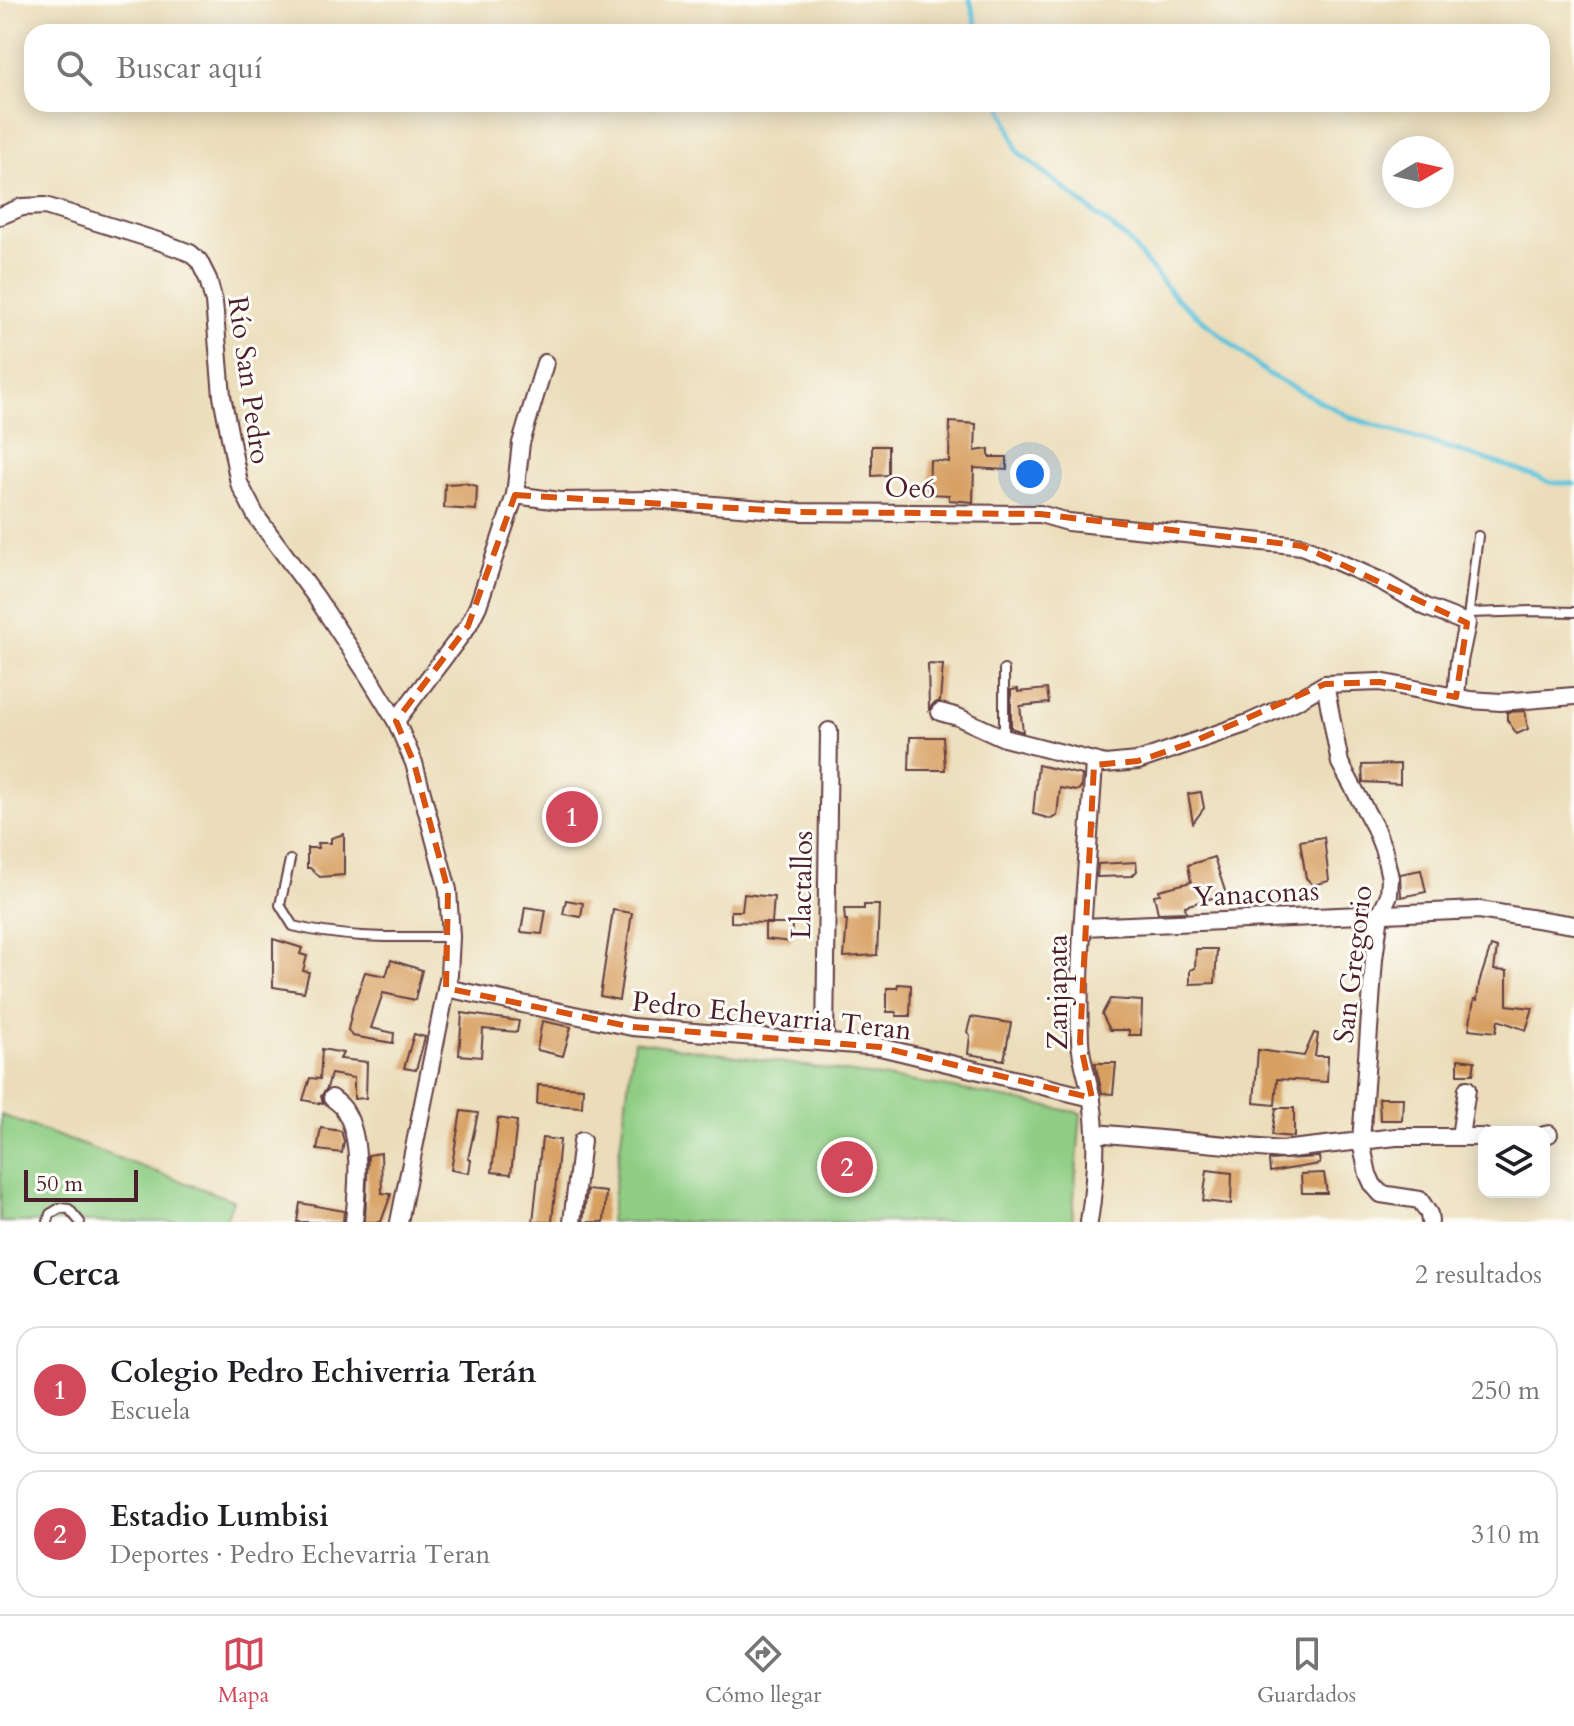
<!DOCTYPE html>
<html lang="es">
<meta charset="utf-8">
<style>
:root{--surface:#fff;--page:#f6f6f6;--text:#202124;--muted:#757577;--line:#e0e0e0;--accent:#d1495b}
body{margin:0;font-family:Cardo,serif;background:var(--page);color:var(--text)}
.controls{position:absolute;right:24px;bottom:24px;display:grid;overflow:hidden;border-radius:16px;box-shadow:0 4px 20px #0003}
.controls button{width:72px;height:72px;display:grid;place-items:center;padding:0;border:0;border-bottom:2px solid var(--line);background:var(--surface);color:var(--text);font:40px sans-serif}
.compass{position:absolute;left:1382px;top:136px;width:72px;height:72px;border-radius:50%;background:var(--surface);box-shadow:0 4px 20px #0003;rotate:81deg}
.scale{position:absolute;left:24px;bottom:20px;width:114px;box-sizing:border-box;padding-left:8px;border:4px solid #4a1f2b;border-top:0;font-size:22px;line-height:28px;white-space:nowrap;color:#4a1f2b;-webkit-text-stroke:6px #fdfcf7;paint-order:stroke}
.you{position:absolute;left:1030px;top:474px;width:28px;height:28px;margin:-20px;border:6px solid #fff;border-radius:50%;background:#1a73e8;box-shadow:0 0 0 12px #1a73e833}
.badge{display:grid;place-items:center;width:52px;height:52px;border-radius:50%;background:var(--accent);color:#fff;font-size:26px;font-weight:700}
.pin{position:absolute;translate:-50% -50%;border:4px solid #fff;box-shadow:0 2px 8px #0006}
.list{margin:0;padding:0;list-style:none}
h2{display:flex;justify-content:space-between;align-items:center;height:104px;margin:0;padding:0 32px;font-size:34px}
h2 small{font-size:26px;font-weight:400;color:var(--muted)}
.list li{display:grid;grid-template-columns:52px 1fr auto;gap:24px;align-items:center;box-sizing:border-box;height:128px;margin:0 16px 16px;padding:0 16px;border:2px solid var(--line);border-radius:24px}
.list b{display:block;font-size:30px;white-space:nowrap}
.list p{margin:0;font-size:26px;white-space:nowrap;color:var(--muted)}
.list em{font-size:26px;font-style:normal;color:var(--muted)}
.icon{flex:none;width:44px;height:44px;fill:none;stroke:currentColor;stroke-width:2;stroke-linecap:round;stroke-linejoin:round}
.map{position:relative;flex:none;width:1574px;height:1222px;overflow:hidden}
.search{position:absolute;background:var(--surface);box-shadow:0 4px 20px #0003;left:24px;right:24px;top:24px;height:88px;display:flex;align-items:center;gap:20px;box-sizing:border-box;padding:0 28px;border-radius:24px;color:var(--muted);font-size:30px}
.sheet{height:392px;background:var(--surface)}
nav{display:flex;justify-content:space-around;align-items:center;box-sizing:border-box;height:112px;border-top:2px solid var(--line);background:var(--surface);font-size:22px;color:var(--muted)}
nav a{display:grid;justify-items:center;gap:4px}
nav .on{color:var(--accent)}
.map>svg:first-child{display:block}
.green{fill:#8fce84;stroke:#6c7658;stroke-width:2}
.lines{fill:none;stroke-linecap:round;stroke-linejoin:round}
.stream{stroke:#5dc3db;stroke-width:5}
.building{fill:#d79f60}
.lane-casing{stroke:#623c40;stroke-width:12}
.street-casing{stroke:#623c40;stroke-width:20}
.lane{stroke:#fff;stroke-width:8}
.street{stroke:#fff;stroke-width:16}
.marked{fill:none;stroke:#d8530f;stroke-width:6;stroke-dasharray:16 10;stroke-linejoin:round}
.labels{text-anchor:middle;stroke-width:6;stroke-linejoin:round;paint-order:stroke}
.street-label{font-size:28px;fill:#4a1f2b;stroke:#fdfcf7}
</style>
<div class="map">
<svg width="1574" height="1222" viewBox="0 0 1574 1222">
<rect width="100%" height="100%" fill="#fdfcf7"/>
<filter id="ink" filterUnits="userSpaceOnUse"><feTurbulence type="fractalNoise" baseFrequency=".0125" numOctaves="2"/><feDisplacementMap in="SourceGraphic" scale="16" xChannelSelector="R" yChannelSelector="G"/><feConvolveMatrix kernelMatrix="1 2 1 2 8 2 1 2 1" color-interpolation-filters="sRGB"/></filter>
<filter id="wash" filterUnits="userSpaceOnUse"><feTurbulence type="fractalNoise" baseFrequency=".006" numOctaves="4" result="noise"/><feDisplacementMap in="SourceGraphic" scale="32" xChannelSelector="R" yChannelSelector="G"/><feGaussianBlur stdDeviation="1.8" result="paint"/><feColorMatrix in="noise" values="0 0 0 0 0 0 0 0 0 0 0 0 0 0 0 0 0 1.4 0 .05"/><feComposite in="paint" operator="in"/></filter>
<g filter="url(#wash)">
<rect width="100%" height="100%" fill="#ebddb9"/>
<!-- green -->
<g class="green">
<path d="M634,1041L943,1086L1081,1113L1072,1222H610Z"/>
<path d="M1,1115L233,1200L225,1222H0Z"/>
</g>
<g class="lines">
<!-- stream -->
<g class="stream">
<path d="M970,0L978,32"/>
<path d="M1001,104L1018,152L1126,238L1176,298L1268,374L1352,418L1513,468L1549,482L1574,484"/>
</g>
</g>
<g id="blocks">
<!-- building -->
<g class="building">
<path d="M950,422L976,424L975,451L989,449V457H1007V470L974,468L973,502L949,500V495L929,494L930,460L949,462Z"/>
<path d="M872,446H888V475L872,476Z"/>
<path d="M464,483L477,486L476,510L444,508L445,484Z"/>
<path d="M928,664L943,665L940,701L933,704L929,710Z"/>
<path d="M1018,689V692L1047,689L1049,703L1020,706L1023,732L1011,728V690Z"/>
<path d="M1525,711L1528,729L1517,734L1507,720V712Z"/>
<path d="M910,737H943L945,770H909Z"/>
<path d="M1400,764V784L1363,782L1362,765Z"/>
<path d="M1038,765L1082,775L1081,788L1076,791L1060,788L1057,816L1051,819L1033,814Z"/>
<path d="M1201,792L1204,808L1193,823L1188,794Z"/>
<path d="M344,834V875L320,877L310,868H307V848H318L317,843H331V838Z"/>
<path d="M1324,837L1329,881L1313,885L1306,878L1300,841Z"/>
<path d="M1214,857L1226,894L1185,906L1186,912L1158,913L1154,895L1160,894L1159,890L1191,882L1188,865Z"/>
<path d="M1136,862L1137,871L1132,876L1097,877L1098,864Z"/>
<path d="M1421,870L1426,892L1401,897L1400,874Z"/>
<path d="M744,894L774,897L772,923L731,922V911H742Z"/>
<path d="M566,900L583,903L581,917L563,914Z"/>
<path d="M864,905H879L877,955L844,957L847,920H845L844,909H864Z"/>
<path d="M525,907L546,910L542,934L521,932Z"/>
<path d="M613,910L632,913L619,1000L600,996Z"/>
<path d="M765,924H792L791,942L765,939Z"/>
<path d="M273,939L302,948L300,954L307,956L303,971L309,972L304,992L273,987Z"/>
<path d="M1491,946L1497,948L1494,970L1507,971V1005L1533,1008L1526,1030L1498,1020L1496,1032L1469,1029L1474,999L1477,1000L1479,983Z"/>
<path d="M1196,949H1217L1215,983L1190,984V970L1195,968Z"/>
<path d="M391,960L422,970L415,1000L383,993L371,1028L394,1033L393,1043L352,1036L348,1030L353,1006L365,972L386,976Z"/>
<path d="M898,984L911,985L910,1016H897L896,1012H887V988H897Z"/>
<path d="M1110,999L1142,1001L1141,1035H1129V1030H1110L1102,1014Z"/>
<path d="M462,1013L519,1021L517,1032L483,1029L481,1057L459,1055Z"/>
<path d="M971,1017L1011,1023L1004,1060L968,1054L970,1035L967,1032Z"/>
<path d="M542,1021L571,1027L563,1056L537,1050Z"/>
<path d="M1314,1033L1318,1034L1315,1056H1328L1327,1082L1277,1079L1275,1105L1254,1103L1258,1050L1304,1056Z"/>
<path d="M414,1034L425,1037L416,1070L404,1068Z"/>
<path d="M322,1049L343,1053L340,1059L367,1062L366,1098L354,1099V1078L331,1074L327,1088L321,1096L323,1104L303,1100L310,1078L320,1079Z"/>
<path d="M1458,1059L1475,1061L1473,1074H1458Z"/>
<path d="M1095,1063H1116L1113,1094L1102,1093Z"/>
<path d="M538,1085L583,1088L582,1107L537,1104Z"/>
<path d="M1379,1098H1403L1402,1120H1380Z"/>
<path d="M1276,1108H1294V1137L1272,1135Z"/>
<path d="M461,1111L478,1113L468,1159L471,1160L469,1173L451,1170Z"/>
<path d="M498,1118L517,1121L511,1174L492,1172Z"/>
<path d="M321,1128L341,1131L344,1141L342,1153L317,1150Z"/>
<path d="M542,1138L560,1140L552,1222H533Z"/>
<path d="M381,1153L382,1193L391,1194L381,1222H365L368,1155Z"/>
<path d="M1319,1157L1320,1164L1270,1172L1269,1160Z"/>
<path d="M1207,1170L1232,1173L1231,1204L1203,1201Z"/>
<path d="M1324,1173L1327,1193H1302L1301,1174Z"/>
<path d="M587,1190L606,1192L604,1222H583Z"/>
<path d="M300,1203L344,1211L343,1222H297Z"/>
</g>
</g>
</g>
<g filter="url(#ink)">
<use href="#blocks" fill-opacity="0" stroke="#623c40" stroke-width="2"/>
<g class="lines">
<!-- lane casing -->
<g class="lane-casing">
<g id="lane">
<path d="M1469,613L1532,611L1574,612"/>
<path d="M1468,618L1478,536"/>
<path d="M1004,738V670"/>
<path d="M290,860L280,905L293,926C344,939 398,937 451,937"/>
<path d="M48,1222L50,1214L60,1208L69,1209L80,1222"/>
</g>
</g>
<!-- street casing -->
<g class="street-casing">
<g id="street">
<path d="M0,216L22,207L45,206L161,242L190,253L199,261L208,279L214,302L222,396L239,483L256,516L316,597L369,677L396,721L414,763L448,890L451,937L449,975L399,1222"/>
<path d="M515,495L560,501L652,500L800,512L1040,514L1068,522L1302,546L1383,582L1426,607L1467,623L1459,661L1456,697"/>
<path d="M1325,684L1340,763L1375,828L1384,851L1390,878L1389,895L1380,914L1374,959L1361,1142L1368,1174L1373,1185L1381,1194L1420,1200L1429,1214L1430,1222"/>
<path d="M940,712L958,717L1004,738L1105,764L1138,761L1248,723L1294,702L1325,684L1380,682L1470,700L1501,702L1574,696"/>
<path d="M396,721L468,626L478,606L515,495L521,443L545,363"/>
<path d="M1083,927L1479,910L1574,925"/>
<path d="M446,988L632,1027L880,1047L1092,1098"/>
<path d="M825,1041L829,731"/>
<path d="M332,1098C336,1101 343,1106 345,1111C363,1140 357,1189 354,1222"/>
<path d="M1095,1133L1282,1150L1396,1137H1484"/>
<path d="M1544,1135L1549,1134"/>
<path d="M1460,1137L1467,1089"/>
<path d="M572,1222L582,1141"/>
<path d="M1089,1222C1095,1183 1098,1139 1092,1101C1089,1080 1081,1062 1080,1041C1077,950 1089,853 1094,762"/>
</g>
</g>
<!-- lane -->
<use href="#lane" class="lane"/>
<!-- street -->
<use href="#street" class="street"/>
</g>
</g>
<!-- marked area -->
<path class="marked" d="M515,495L800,512L1040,514L1302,546L1467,623L1456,697L1380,682L1325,684L1188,744L1138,761L1094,765L1080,1042L1092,1098L880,1047L632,1027L446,988L448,890L414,763L396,721L468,626Z"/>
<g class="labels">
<!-- street labels -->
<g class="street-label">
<text transform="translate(250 380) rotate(82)" y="10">Río San Pedro</text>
<text transform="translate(910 487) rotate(1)" y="10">Oe6</text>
<text transform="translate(801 885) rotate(-89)" y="10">Llactallos</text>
<text transform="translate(1256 893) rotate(-3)" y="10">Yanaconas</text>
<text transform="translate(1352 964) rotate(-83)" y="10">San Gregorio</text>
<text transform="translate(1057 992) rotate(-90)" y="10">Zanjapata</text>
<text transform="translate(772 1015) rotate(6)" y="10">Pedro Echevarria Teran</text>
</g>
</g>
</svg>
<div class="controls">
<button><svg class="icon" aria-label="layers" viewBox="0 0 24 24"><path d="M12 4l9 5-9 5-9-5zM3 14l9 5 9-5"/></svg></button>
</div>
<svg class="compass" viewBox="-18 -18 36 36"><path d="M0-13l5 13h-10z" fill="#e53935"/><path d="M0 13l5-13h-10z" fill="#757577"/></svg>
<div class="scale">50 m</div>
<div class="you"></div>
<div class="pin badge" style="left:572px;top:817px">1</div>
<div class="pin badge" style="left:847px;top:1167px">2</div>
<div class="search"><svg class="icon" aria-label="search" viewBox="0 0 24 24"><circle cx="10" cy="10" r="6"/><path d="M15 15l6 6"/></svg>Buscar aquí</div>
</div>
<section class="sheet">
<h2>Cerca<small>2 resultados</small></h2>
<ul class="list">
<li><span class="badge">1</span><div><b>Colegio Pedro Echiverria Terán</b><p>Escuela</p></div><em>250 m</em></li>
<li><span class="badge">2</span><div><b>Estadio Lumbisi</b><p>Deportes · Pedro Echevarria Teran</p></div><em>310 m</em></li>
</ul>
</section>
<nav>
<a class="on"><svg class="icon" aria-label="map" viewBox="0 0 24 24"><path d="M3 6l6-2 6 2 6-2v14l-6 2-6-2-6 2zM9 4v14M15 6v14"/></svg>Mapa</a>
<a><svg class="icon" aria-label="directions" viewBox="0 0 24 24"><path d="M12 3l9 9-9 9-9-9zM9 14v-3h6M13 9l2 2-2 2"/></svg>Cómo llegar</a>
<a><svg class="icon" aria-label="saved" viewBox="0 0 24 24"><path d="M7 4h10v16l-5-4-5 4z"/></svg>Guardados</a>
</nav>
